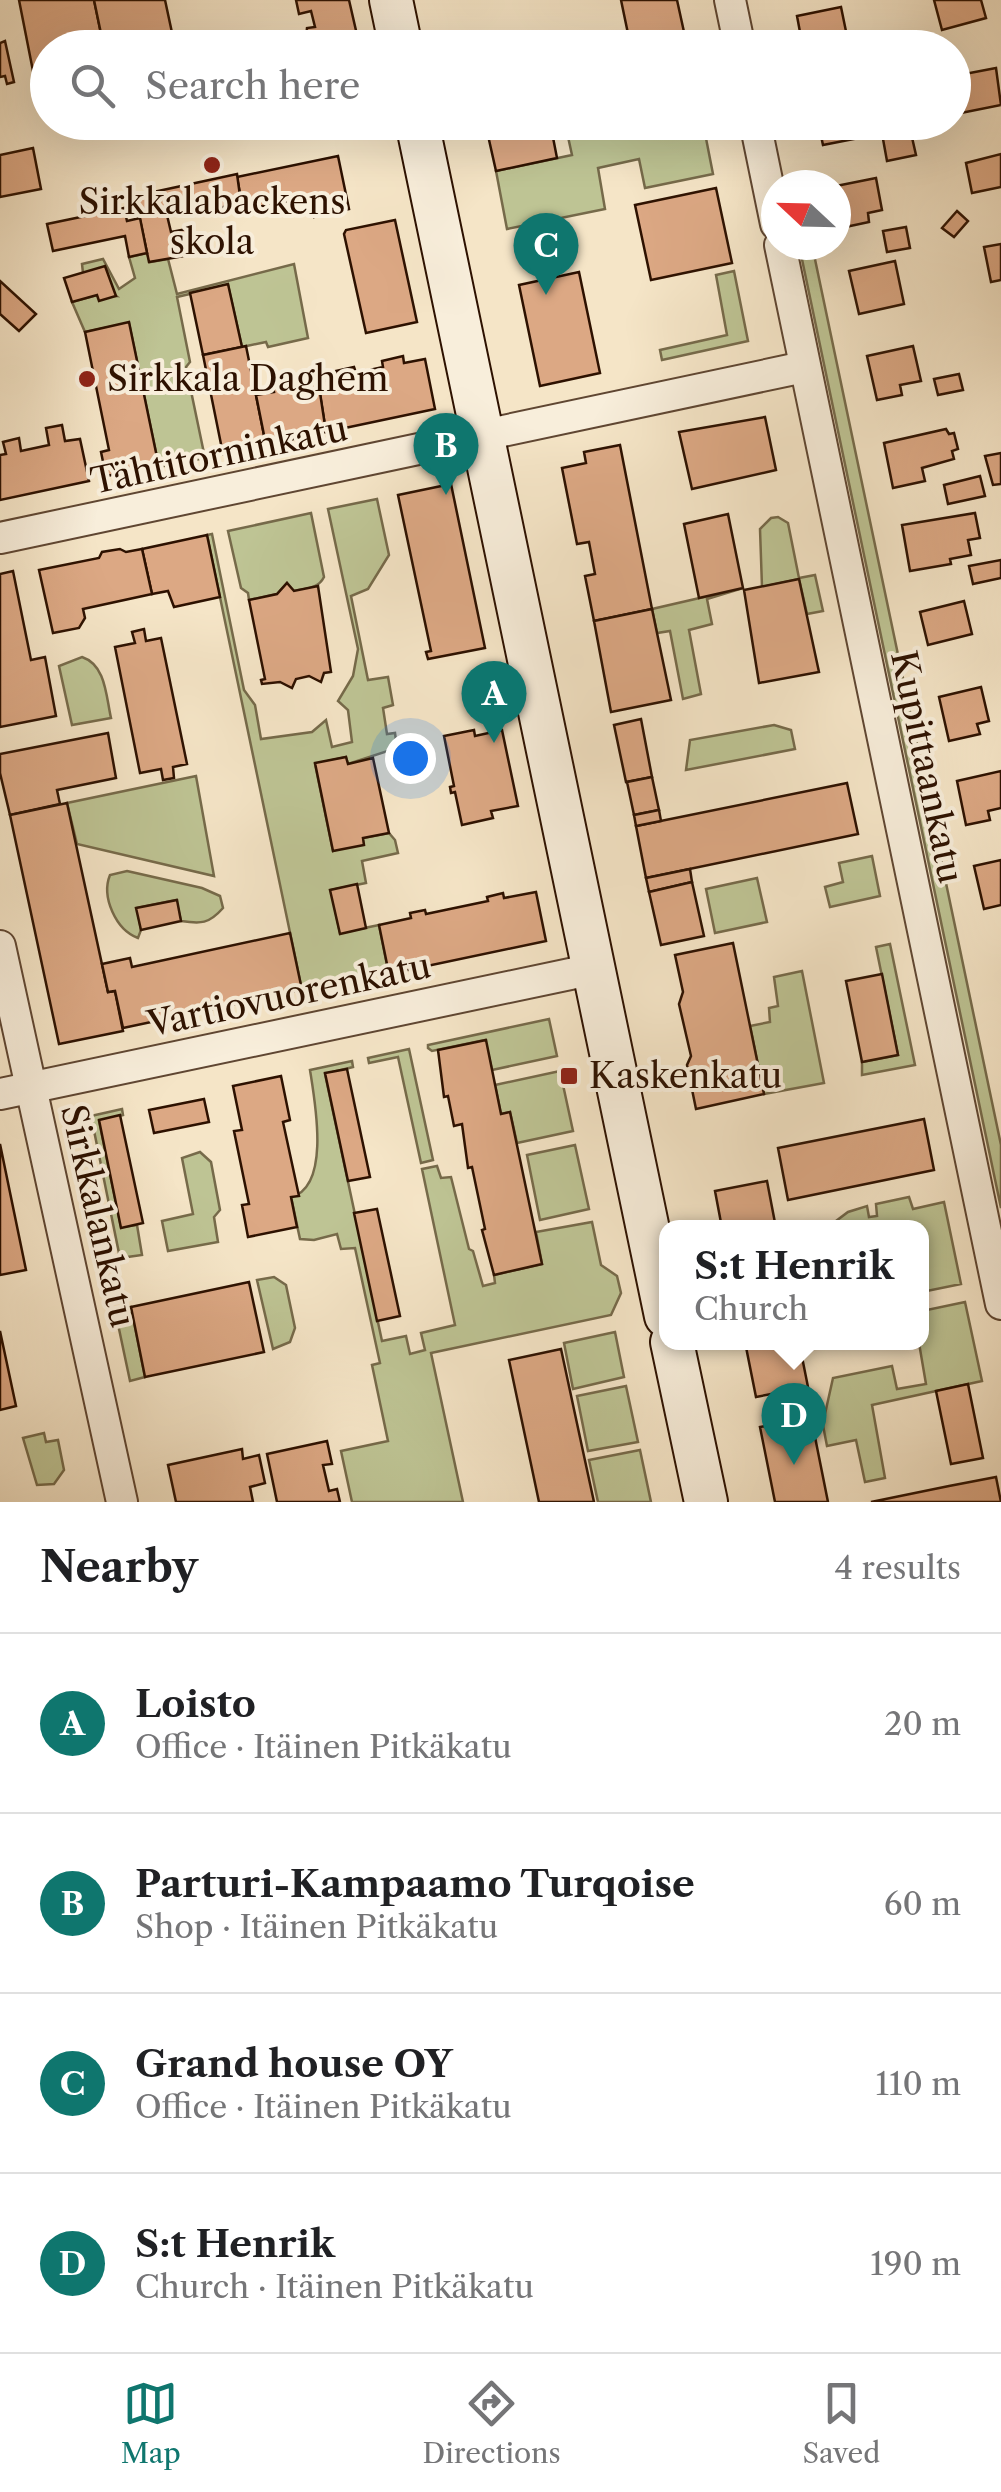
<!DOCTYPE html>
<meta charset="utf-8">
<style>
:root{--surface:#fff;--page:#f6f6f6;--text:#202124;--muted:#757577;--line:#e0e0e0;--accent:#0f766e}
body{margin:0;font-family:"Libre Caslon Text",serif;background:var(--page);color:var(--text)}
.compass{position:absolute;left:761px;top:170px;width:90px;height:90px;border-radius:50%;background:var(--surface);box-shadow:0 10px 40px #0002;rotate:292deg}
.you{position:absolute;left:410px;top:758px;width:35px;height:35px;margin:-25px;border:8px solid #fff;border-radius:50%;background:#1a73e8;box-shadow:0 0 0 15px #1a73e833}
.badge{display:grid;place-items:center;width:65px;height:65px;border-radius:50%;background:var(--accent);color:#fff;font-size:32px;font-weight:700}
.pin{position:absolute;translate:-50% -82px;filter:drop-shadow(0 2px 5px #0008)}
.pin::after{content:'';position:absolute;top:52px;width:35px;height:30px;background:inherit;clip-path:polygon(0 0,100% 0,50% 100%)}
.popup{position:absolute;left:659px;top:1220px;width:270px;height:130px;box-sizing:border-box;display:grid;place-content:center;border-radius:20px;background:var(--surface);filter:drop-shadow(0 2px 8px #0005);font-size:32px;white-space:nowrap;color:var(--muted)}
.popup b{font-size:38px;color:var(--text)}
.popup::after{content:'';position:absolute;left:50%;top:100%;margin-left:-20px;border:20px solid transparent;border-top-color:var(--surface)}
.list{margin:0;padding:0;list-style:none}
h2{display:flex;justify-content:space-between;align-items:center;height:130px;margin:0;padding:0 40px;font-size:42px}
h2 small{font-size:32px;font-weight:400;color:var(--muted)}
.list li{display:grid;grid-template-columns:65px 1fr auto;gap:30px;align-items:center;box-sizing:border-box;height:180px;padding:0 40px;border-top:2px solid var(--line)}
.list b{display:block;font-size:38px;white-space:nowrap}
.list p{margin:0;font-size:32px;white-space:nowrap;color:var(--muted)}
.list em{font-size:32px;font-style:normal;color:var(--muted)}
.icon{flex:none;width:55px;height:55px;fill:none;stroke:currentColor;stroke-width:2;stroke-linecap:round;stroke-linejoin:round}
.map{position:relative;flex:none;width:1001px;height:1502px;overflow:hidden}
.search{position:absolute;background:var(--surface);box-shadow:0 10px 40px #0002;left:30px;right:30px;top:30px;height:110px;display:flex;align-items:center;gap:25px;box-sizing:border-box;padding:0 35px;border-radius:55px;color:var(--muted);font-size:38px}
.sheet{height:850px;background:var(--surface)}
nav{display:flex;justify-content:space-around;align-items:center;box-sizing:border-box;height:140px;border-top:2px solid var(--line);background:var(--surface);font-size:28px;color:var(--muted)}
nav a{display:grid;justify-items:center;gap:5px}
nav .on{color:var(--accent)}
.map>svg:first-child{display:block}
.green{fill:#bec494;stroke:#766a4a;stroke-width:2.5}
.building{fill:#dca884;stroke:#2d1100;stroke-width:2.5}
.lines{fill:none;stroke-linecap:round;stroke-linejoin:round}
.street-casing{stroke:#5f4632;stroke-width:34}
.secondary-casing{stroke:#2d1100;stroke-width:46}
.street{stroke:#f8eedb;stroke-width:30}
.secondary{stroke:#f8eedb;stroke-width:42}
.poi-dot{fill:#8f2418;stroke:#f8eedb;stroke-width:4}
.labels{text-anchor:middle;stroke-width:8;stroke-linejoin:round;paint-order:stroke}
.poi-label{font-size:35px;fill:#2d1100;stroke:#f8eedb;text-anchor:start}
.street-label{font-size:35px;fill:#2d1100;stroke:#f8eedb}
</style>
<div class="map">
<svg width="1001" height="1502" viewBox="0 0 1001 1502">
<rect width="100%" height="100%" fill="#f5e5c7"/>
<filter id="stains"><feTurbulence type="fractalNoise" baseFrequency=".002" numOctaves="4"/><feColorMatrix values="0 0 0 0 .2 0 0 0 0 .09 0 0 0 0 .02 0 0 0 .5 -.17"/></filter>
<radialGradient id="worn" r=".72"><stop offset=".6" stop-color="#630" stop-opacity="0"/><stop offset="1" stop-color="#630" stop-opacity=".3"/></radialGradient>
<!-- green -->
<g class="green">
<path d="M703,123L713,174L645,188L639,159L598,168L605,209L507,229L496,171L572,155L565,123Z"/>
<path d="M799,245H812L1001,1145V1208Z"/>
<path d="M147,253L150,262L168,259L177,294L294,264L308,338L268,347L266,342L242,347L228,285L177,297L190,362L186,367L205,458L159,467L129,323L85,332L72,302L97,295L116,296L83,273L82,264L103,259L119,289L135,278L129,257Z"/>
<path d="M734,271L748,341L662,360L660,350L727,335L716,275Z"/>
<path d="M377,499L389,555L368,589L351,596L368,680L388,677L393,705L383,708L387,734L395,733L397,748L348,764L346,757L315,764L333,851L363,838L389,833L395,840L398,853L362,861L366,883L331,890L340,933L379,925L388,970L302,990L207,535L212,534L244,690L255,705L261,739L312,732L326,720L332,747L352,742L348,710L338,701L353,676L358,649L328,509Z"/>
<path d="M311,513L324,577C318,589 307,588 294,591L287,583L277,594L249,600L248,593L241,588L228,531Z"/>
<path d="M778,517L788,523L799,578L815,575L823,611L807,614L799,579L762,587L760,529L771,518Z"/>
<path d="M743,588L707,599L712,624L689,630L701,694L683,699L670,631L657,633L652,609Z"/>
<path d="M82,657C106,665 106,696 111,718L72,725L59,666Z"/>
<path d="M774,725L791,730L795,749L686,770L690,740Z"/>
<path d="M196,776L214,876L77,844L67,803Z"/>
<path d="M872,856L880,896L830,907L825,887L843,882L839,863Z"/>
<path d="M127,871L202,888L220,896L223,908C209,924 201,924 181,921L176,900L137,908L141,930L138,938C116,930 101,897 110,875Z"/>
<path d="M757,878L767,922L715,933L706,889Z"/>
<path d="M890,944L915,1065L862,1075V1062L898,1055L876,947Z"/>
<path d="M802,971L824,1083L764,1094L750,1026L770,1022L769,1008L778,1006L774,977Z"/>
<path d="M549,1019L557,1056L492,1070L485,1040L432,1051L428,1048V1045Z"/>
<path d="M409,1049L433,1160L421,1163L398,1057L369,1063L368,1058Z"/>
<path d="M352,1061L353,1067L325,1074L382,1341L406,1336L410,1354L425,1350L421,1333L455,1325L422,1169L437,1166L441,1178L451,1177L469,1249L473,1251L483,1286L495,1283L494,1275L542,1264L536,1232L592,1222L601,1265L617,1276L621,1293L611,1315L431,1353L463,1502H352L341,1451L388,1441L372,1365L380,1363L355,1248L341,1249L337,1234L314,1240L300,1239L291,1197C331,1187 315,1102 310,1070Z"/>
<path d="M560,1071L573,1131L517,1143L510,1112L501,1114L495,1085Z"/>
<path d="M122,1109L123,1115L99,1121L121,1227L137,1225L142,1255L120,1258L91,1116Z"/>
<path d="M575,1145L589,1209L540,1220L527,1155Z"/>
<path d="M200,1152L211,1162L220,1210L214,1217L218,1242L168,1251L162,1221L193,1214L182,1158Z"/>
<path d="M909,1197L913,1209L944,1202L961,1284L922,1292V1228L828,1227L848,1212L867,1206L869,1217L877,1216L876,1204Z"/>
<path d="M274,1277L286,1285L295,1328L290,1342L273,1349L257,1280Z"/>
<path d="M965,1302L982,1381L872,1405L885,1478L865,1482L856,1440L827,1446L821,1415L825,1414L833,1378L892,1366L897,1389L926,1384L919,1343L922,1311Z"/>
<path d="M131,1307L145,1377L130,1381L115,1310Z"/>
<path d="M615,1332L624,1377L573,1389L564,1343Z"/>
<path d="M626,1386L638,1442L588,1451L577,1396Z"/>
<path d="M44,1433L46,1442L58,1440L64,1470L54,1484L37,1485L23,1438Z"/>
<path d="M640,1450L651,1502H598L589,1460Z"/>
</g>
<!-- building -->
<g class="building">
<path d="M19,0H94L104,48H48V68L33,71Z"/>
<path d="M94,0H165L174,42L163,44L164,48H104Z"/>
<path d="M296,0H349L360,48H319L317,39H306L307,28L315,27L311,11L299,14Z"/>
<path d="M621,0H677L686,41L659,48H631Z"/>
<path d="M934,0H981L986,18L942,30Z"/>
<path d="M841,7L848,41L835,44L836,48H803L797,16Z"/>
<path d="M5,41L14,82L7,84L5,76L0,77V43Z"/>
<path d="M996,68L1001,105L956,114L954,76Z"/>
<path d="M335,122H376L377,127L338,136Z"/>
<path d="M485,122H550L557,158L496,171Z"/>
<path d="M818,122H881L871,125L874,135L823,145Z"/>
<path d="M911,133L916,155L887,161L883,139Z"/>
<path d="M33,148L41,189L0,197V155Z"/>
<path d="M1001,154V187L972,193L966,163Z"/>
<path d="M338,156L349,209L314,217L309,197L243,210L237,177Z"/>
<path d="M237,174L241,203L192,214L186,185Z"/>
<path d="M876,178L882,210L868,213L869,222L841,228L836,186Z"/>
<path d="M186,185L191,205L166,211L171,232L187,229L189,244L182,245L184,256L149,262L135,196Z"/>
<path d="M716,188L732,263L651,280L635,205Z"/>
<path d="M124,208L127,221L140,218L147,253L129,257L125,236L53,251L47,224Z"/>
<path d="M957,211L968,221L954,237L942,228Z"/>
<path d="M395,220L417,322L366,333L344,234L346,230Z"/>
<path d="M906,227L910,248L887,252L883,231Z"/>
<path d="M1001,244V280L991,282L984,247Z"/>
<path d="M895,261L904,304L859,314L849,271Z"/>
<path d="M105,266L116,296L99,301L97,295L72,302L64,278Z"/>
<path d="M579,272L600,373L540,386L519,285Z"/>
<path d="M0,281L36,314L19,331L0,314Z"/>
<path d="M228,284L242,347L203,355L190,293Z"/>
<path d="M129,322L159,467L106,476L101,452L109,450L85,332Z"/>
<path d="M246,346L266,445L223,454L203,355Z"/>
<path d="M913,346L921,381L900,385L902,395L877,400L867,356Z"/>
<path d="M403,356L404,363L425,359L435,409L326,432L318,382L337,378L336,371L354,367L356,373L383,367L382,361Z"/>
<path d="M287,373L290,388L305,385L304,375L317,373L326,432L266,445L256,395L274,392L271,377Z"/>
<path d="M959,374L963,390L938,395L934,379Z"/>
<path d="M765,417L776,470L692,489L679,432Z"/>
<path d="M62,425L65,441L80,439L89,481L0,500V455L6,454L3,442L19,438L21,451L49,445L46,428Z"/>
<path d="M946,429L949,434L954,433L958,449L952,451L954,459L922,468L925,481L893,488L884,443Z"/>
<path d="M620,445L652,609L594,621L585,576L595,574L589,542L577,544L562,468L586,463L584,452Z"/>
<path d="M1001,453V484L993,485L985,456Z"/>
<path d="M980,476L985,496L948,504L944,485Z"/>
<path d="M451,484L485,648L428,659L426,652L431,651L398,495Z"/>
<path d="M975,513L980,538L968,540L971,555L950,559L951,564L910,571L902,525Z"/>
<path d="M728,514L743,588L699,598L684,524Z"/>
<path d="M207,535L220,597L174,607L168,591L152,594L142,549Z"/>
<path d="M120,549L126,552L142,549L152,594L83,609L85,618L79,628L53,633L39,570L99,558L102,552Z"/>
<path d="M1001,560V578L973,584L969,566Z"/>
<path d="M13,571L31,660L45,657L56,716L0,727V574Z"/>
<path d="M799,579L819,672L759,683L744,590Z"/>
<path d="M287,583L294,591L318,586L331,672L324,673L321,682L309,676L296,679L292,688L280,682L262,684L261,680L265,679L249,600L277,594Z"/>
<path d="M964,601L972,634L928,645L920,612Z"/>
<path d="M652,609L671,700L611,712L594,621Z"/>
<path d="M144,629L146,641L161,638L187,764L173,767L174,778L163,780L161,769L140,773L115,647L135,643L132,632Z"/>
<path d="M981,687L989,721L977,724L980,734L949,741L939,697Z"/>
<path d="M641,719L652,777L626,782L614,725Z"/>
<path d="M474,730L475,736L502,730L518,806L491,811L493,818L462,825L455,792L451,793L450,787L454,786L444,736Z"/>
<path d="M108,733L116,778L57,790L60,804L10,815L0,773V754Z"/>
<path d="M346,757L348,764L373,758L389,833L363,838L364,845L333,851L315,763Z"/>
<path d="M1001,771V808L988,811L990,820L966,825L957,781Z"/>
<path d="M652,777L659,810L634,815L627,782Z"/>
<path d="M847,783L858,834L646,878L636,826Z"/>
<path d="M67,803L108,992L115,991L123,1031L59,1044L10,815Z"/>
<path d="M659,810L661,821L636,826L634,815Z"/>
<path d="M1001,860V905L984,909L974,866Z"/>
<path d="M690,869L692,882L649,892L646,878Z"/>
<path d="M692,882L704,936L661,945L649,892Z"/>
<path d="M357,884L366,928L340,934L330,890Z"/>
<path d="M536,892L546,941L389,974L379,925L411,918L410,913L425,910L426,914L488,901L487,897L503,893L504,898Z"/>
<path d="M177,900L181,921L141,930L136,908Z"/>
<path d="M290,933L302,990L123,1028L115,991L108,992L102,964L130,958L132,967Z"/>
<path d="M733,943L764,1094L696,1109L687,1065L691,1056L679,1004L683,992L675,955Z"/>
<path d="M882,974L898,1055L862,1062L846,981Z"/>
<path d="M486,1040L501,1114L510,1112L542,1264L494,1275L482,1230L485,1229L472,1167L468,1168L462,1124L454,1126L448,1096L444,1097L438,1050Z"/>
<path d="M347,1069L370,1177L348,1181L325,1073Z"/>
<path d="M281,1076L290,1120L283,1122L299,1196L291,1197L297,1227L248,1237L242,1205L249,1204L234,1131L242,1130L233,1086Z"/>
<path d="M204,1099L209,1122L154,1133L149,1110Z"/>
<path d="M120,1115L143,1223L121,1228L99,1120Z"/>
<path d="M924,1119L934,1170L788,1200L778,1148Z"/>
<path d="M0,1144L26,1270L0,1275Z"/>
<path d="M767,1181L776,1228H722L715,1191Z"/>
<path d="M377,1209L400,1316L377,1321L354,1213Z"/>
<path d="M249,1282L264,1352L145,1377L131,1307Z"/>
<path d="M0,1331L16,1406L0,1410Z"/>
<path d="M745,1342H799L808,1387L756,1397Z"/>
<path d="M561,1349L584,1456L594,1502H539L509,1360Z"/>
<path d="M968,1384L983,1458L951,1464L936,1391Z"/>
<path d="M811,1417L828,1502H775L760,1427Z"/>
<path d="M327,1441L332,1464L323,1465L329,1491L337,1489L340,1502H277L267,1454Z"/>
<path d="M242,1449L243,1459L259,1455L265,1483L250,1487L253,1502H176L168,1465Z"/>
<path d="M996,1477L1001,1502H871L949,1486Z"/>
</g>
<g class="lines">
<!-- street casing -->
<g class="street-casing">
<g id="street">
<path d="M730,0L740,48"/>
<path d="M755,122L776,224"/>
<path d="M780,245L1001,1304"/>
<path d="M0,538L804,367"/>
<path d="M0,946L122,1502"/>
<path d="M0,1094L594,969"/>
</g>
</g>
<!-- secondary casing -->
<g class="secondary-casing">
<g id="secondary">
<path d="M391,0L401,48"/>
<path d="M417,122L666,1316"/>
<path d="M672,1342L706,1502"/>
</g>
</g>
<!-- street -->
<use href="#street" class="street"/>
<!-- secondary -->
<use href="#secondary" class="secondary"/>
</g>
<!-- markers -->
<g class="poi-dot">
<circle cx="212" cy="165" r="10"/>
<circle cx="87" cy="379" r="10"/>
<rect x="559" y="1066" width="20" height="20" rx="5"/>
</g>
<g class="labels">
<!-- poi labels -->
<g class="poi-label">
<text x="212" y="214" text-anchor="middle">Sirkkalabackens<tspan x="212" dy="40">skola</tspan></text>
<text x="107" y="391">Sirkkala Daghem</text>
<text x="589" y="1088">Kaskenkatu</text>
</g>
<!-- street labels -->
<g class="street-label">
<text transform="translate(219 455) rotate(-12)" y="12">Tähtitorninkatu</text>
<text transform="translate(927 767) rotate(78)" y="12">Kupittaankatu</text>
<text transform="translate(289 995) rotate(-12)" y="12">Vartiovuorenkatu</text>
<text transform="translate(98 1216) rotate(77)" y="12">Sirkkalankatu</text>
</g>
</g>
<rect width="100%" height="100%" filter="url(#stains)"/>
<rect width="100%" height="100%" fill="url(#worn)"/>
</svg>
<svg class="compass" viewBox="-18 -18 36 36"><path d="M0-13l5 13h-10z" fill="#e53935"/><path d="M0 13l5-13h-10z" fill="#757577"/></svg>
<div class="you"></div>
<div class="pin badge" style="left:494px;top:743px">A</div>
<div class="pin badge" style="left:446px;top:495px">B</div>
<div class="pin badge" style="left:546px;top:295px">C</div>
<div class="pin badge" style="left:794px;top:1465px">D</div>
<div class="popup"><b>S:t Henrik</b>Church</div>
<div class="search"><svg class="icon" aria-label="search" viewBox="0 0 24 24"><circle cx="10" cy="10" r="6"/><path d="M15 15l6 6"/></svg>Search here</div>
</div>
<section class="sheet">
<h2>Nearby<small>4 results</small></h2>
<ul class="list">
<li><span class="badge">A</span><div><b>Loisto</b><p>Office · Itäinen Pitkäkatu</p></div><em>20 m</em></li>
<li><span class="badge">B</span><div><b>Parturi-Kampaamo Turqoise</b><p>Shop · Itäinen Pitkäkatu</p></div><em>60 m</em></li>
<li><span class="badge">C</span><div><b>Grand house OY</b><p>Office · Itäinen Pitkäkatu</p></div><em>110 m</em></li>
<li><span class="badge">D</span><div><b>S:t Henrik</b><p>Church · Itäinen Pitkäkatu</p></div><em>190 m</em></li>
</ul>
</section>
<nav>
<a class="on"><svg class="icon" aria-label="map" viewBox="0 0 24 24"><path d="M3 6l6-2 6 2 6-2v14l-6 2-6-2-6 2zM9 4v14M15 6v14"/></svg>Map</a>
<a><svg class="icon" aria-label="directions" viewBox="0 0 24 24"><path d="M12 3l9 9-9 9-9-9zM9 14v-3h6M13 9l2 2-2 2"/></svg>Directions</a>
<a><svg class="icon" aria-label="saved" viewBox="0 0 24 24"><path d="M7 4h10v16l-5-4-5 4z"/></svg>Saved</a>
</nav>
